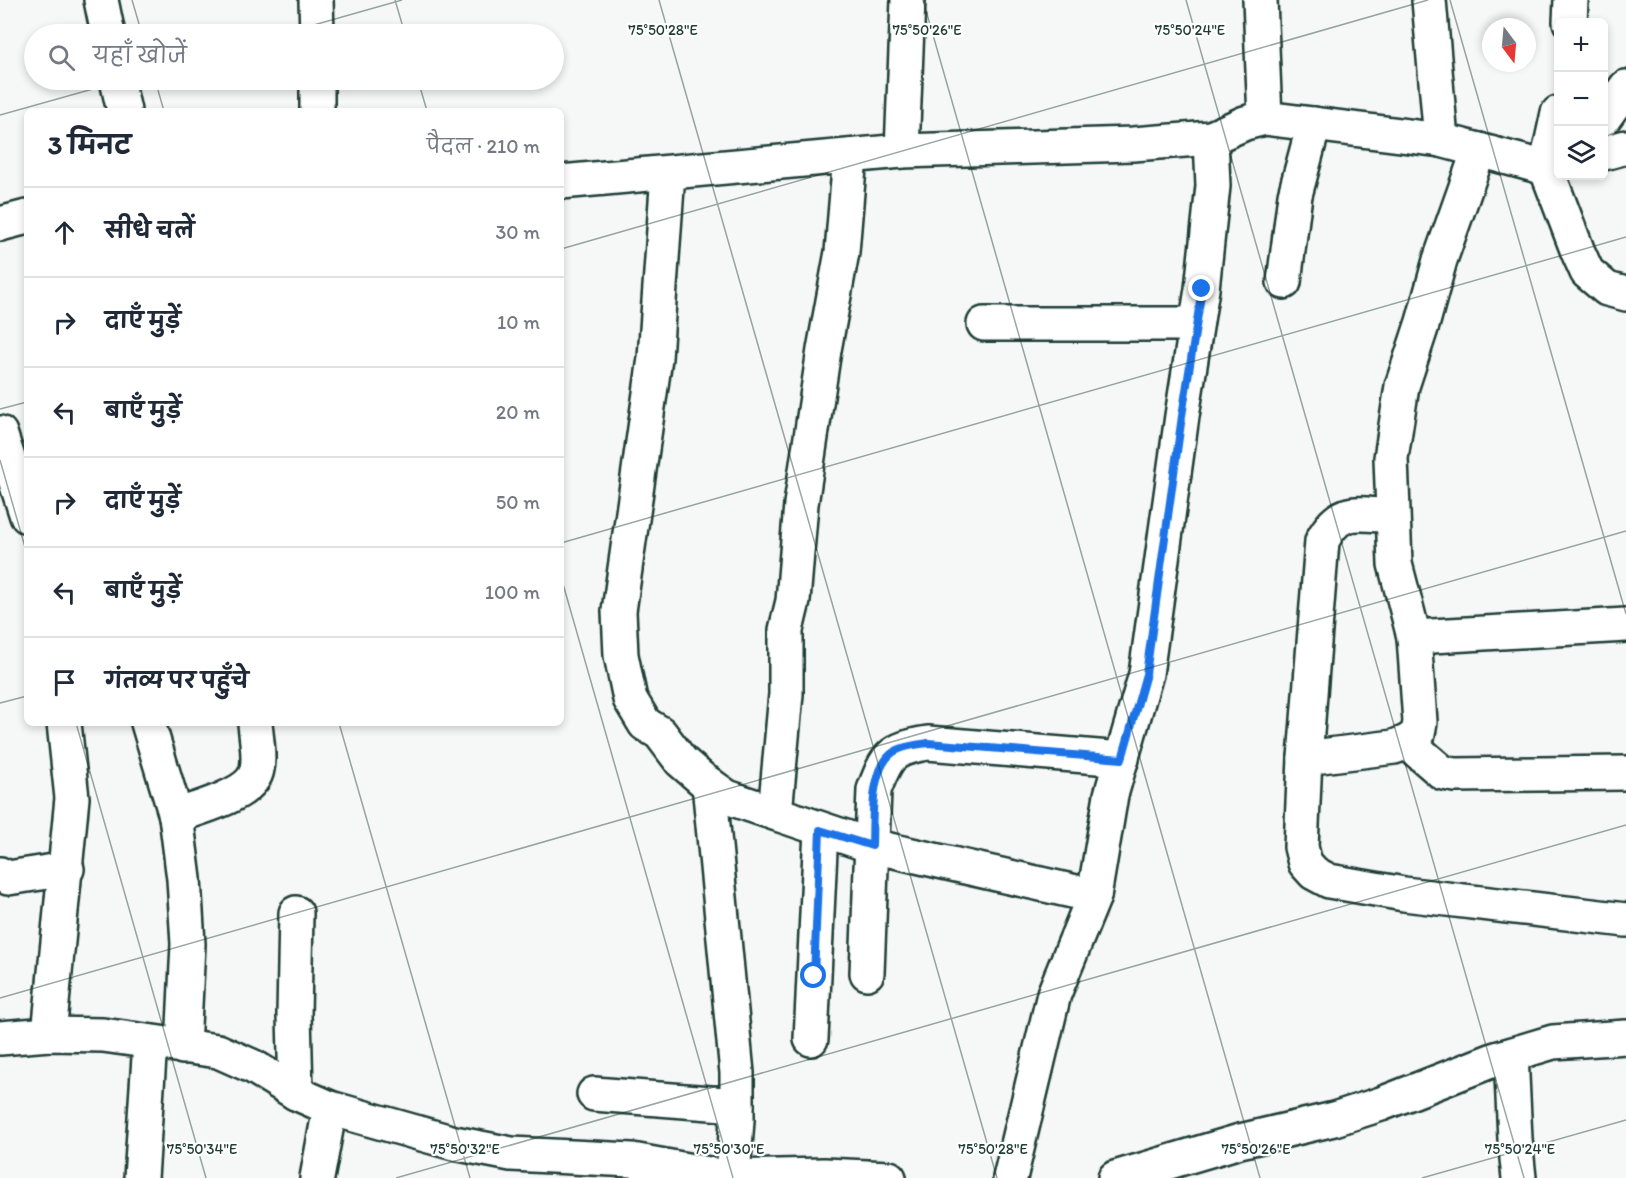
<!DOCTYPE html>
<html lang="hi">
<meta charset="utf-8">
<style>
:root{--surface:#fff;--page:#f2f2f3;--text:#1f2937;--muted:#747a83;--line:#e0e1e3}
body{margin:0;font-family:Itim,"Playpen Sans Deva",sans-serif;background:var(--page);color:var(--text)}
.controls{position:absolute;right:18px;top:18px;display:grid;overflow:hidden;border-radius:9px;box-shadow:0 3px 9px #0003}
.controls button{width:54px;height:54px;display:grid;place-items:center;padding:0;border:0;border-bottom:2px solid var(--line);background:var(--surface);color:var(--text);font:30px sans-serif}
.compass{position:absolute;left:1482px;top:18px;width:54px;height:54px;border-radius:50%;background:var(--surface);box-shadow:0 3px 9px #0003;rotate:164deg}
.stop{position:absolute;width:18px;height:18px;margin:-14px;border:4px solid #1a73e8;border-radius:50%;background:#fff}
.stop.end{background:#1a73e8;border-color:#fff;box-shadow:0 2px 6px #0008}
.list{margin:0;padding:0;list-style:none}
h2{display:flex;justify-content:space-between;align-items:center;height:78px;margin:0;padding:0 24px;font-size:26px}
h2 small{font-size:20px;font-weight:400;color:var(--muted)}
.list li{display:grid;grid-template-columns:39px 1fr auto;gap:18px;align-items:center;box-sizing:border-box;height:90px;padding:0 24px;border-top:2px solid var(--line)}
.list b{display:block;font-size:22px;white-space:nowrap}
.list em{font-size:20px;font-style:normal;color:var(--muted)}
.icon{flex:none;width:33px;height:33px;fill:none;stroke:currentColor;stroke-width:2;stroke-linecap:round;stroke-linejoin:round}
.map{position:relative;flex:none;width:1626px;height:1178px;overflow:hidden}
.search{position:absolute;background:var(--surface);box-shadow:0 3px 9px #0003;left:24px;top:24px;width:540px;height:66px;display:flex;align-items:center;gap:15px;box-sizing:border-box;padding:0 21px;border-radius:33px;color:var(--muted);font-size:22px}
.panel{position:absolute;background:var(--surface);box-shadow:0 3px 9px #0003;left:24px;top:108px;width:540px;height:618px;border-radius:9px}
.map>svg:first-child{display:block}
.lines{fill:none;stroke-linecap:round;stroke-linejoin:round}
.street-casing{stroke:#1f3d34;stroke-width:38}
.street{stroke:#fff;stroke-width:33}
.route{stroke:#1a73e8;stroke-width:8}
.ticks{fill:none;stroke:#1f3d34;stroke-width:1.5;stroke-opacity:0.45}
.ticks-label{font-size:15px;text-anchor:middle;fill:#1f3d34;stroke:#fff;stroke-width:4.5;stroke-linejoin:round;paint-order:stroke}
</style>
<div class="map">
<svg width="1626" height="1178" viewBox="0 0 1626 1178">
<rect width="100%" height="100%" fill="#f6f7f7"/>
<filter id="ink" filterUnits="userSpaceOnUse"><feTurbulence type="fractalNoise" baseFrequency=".0167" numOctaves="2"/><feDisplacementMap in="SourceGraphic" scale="12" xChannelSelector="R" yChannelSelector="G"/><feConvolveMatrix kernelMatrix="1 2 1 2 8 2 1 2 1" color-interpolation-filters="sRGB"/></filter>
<g filter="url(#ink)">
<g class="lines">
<!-- street casing -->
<g class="street-casing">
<g id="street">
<path d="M101,0L108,34"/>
<path d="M316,0L317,34"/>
<path d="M1260,0L1265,118"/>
<path d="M1429,0L1441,140"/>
<path d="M1570,22L1571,0"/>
<path d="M117,80L124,111"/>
<path d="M317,80V111"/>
<path d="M1558,113L1546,168L1578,252L1587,272L1607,289L1626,294"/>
<path d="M1604,118L1626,87"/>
<path d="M1479,150L1440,260L1423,322L1402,386L1391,458L1395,564L1414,637L1626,625"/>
<path d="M902,151L908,0"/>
<path d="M1604,153L1626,147"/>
<path d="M668,173L655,358L619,611L621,655L630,699L645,724L660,733L681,761L703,780L727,797L872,846L1094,896"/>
<path d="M561,182L902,151L1133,144L1211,138L1245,123L1265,118L1441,140L1546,168L1558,165"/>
<path d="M0,224L27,217"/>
<path d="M1284,282L1295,195L1314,124"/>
<path d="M984,324H1196"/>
<path d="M0,433L27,516"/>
<path d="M1392,516C1357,514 1340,506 1322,541L1305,758L1301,847L1305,863L1314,873L1329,881L1404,894L1626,920"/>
<path d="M148,723L176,816"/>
<path d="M1407,742L1443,773L1455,775L1626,773"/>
<path d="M1305,758L1394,747L1407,742L1418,734L1420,722L1414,637"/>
<path d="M709,784L737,1073V1120L733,1176"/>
<path d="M775,813L786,694V630L793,601L801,504L824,350L842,252L850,156"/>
<path d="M0,874L8,878L67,869"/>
<path d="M296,913L294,1015L296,1093"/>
<path d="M867,973L874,790C887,756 890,749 928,743L1122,759"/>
<path d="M49,1034L72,798L64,723"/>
<path d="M0,1038L49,1034L103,1035L218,1051L254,1067L296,1093L330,1108L454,1143L511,1154L632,1160L725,1177L824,1175L889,1178"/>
<path d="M811,1039L821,830"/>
<path d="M183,1047L188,944L184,879L176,816C198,808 253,795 257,769C260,756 256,737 255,723"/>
<path d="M1511,1055L1515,1139L1519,1178"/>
<path d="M594,1094L737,1105"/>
<path d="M141,1178L150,1042"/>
<path d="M317,1178L330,1108"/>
<path d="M1010,1178L1054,994L1094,896L1111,795L1146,674L1182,416L1202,289L1213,186L1211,138"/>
<path d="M1115,1178L1240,1141L1334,1119L1381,1104L1496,1059L1553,1042L1626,1037"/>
</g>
</g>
<!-- street -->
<use href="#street" class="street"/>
</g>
</g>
<g class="lines" filter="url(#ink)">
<!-- route -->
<path class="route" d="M814,976L820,830L872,846C873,820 870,772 891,754C901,746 916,745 928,743L1122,759L1146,674L1182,416L1202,289"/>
</g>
<!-- ticks -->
<path class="ticks" d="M132,0L142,34M395,0L405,34M659,0L997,1178M923,0L1260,1178M1186,0L1524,1178M1450,0L1626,614M282,34L402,0M155,80L164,111M418,80L427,111M0,115L125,80M561,249L1428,0M0,409L27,402M0,460L27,554M561,543L1626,237M561,577L733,1178M0,703L27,696M76,723L206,1178M339,723L470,1178M0,998L1626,531M396,1178L1626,825M1422,1178L1626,1120"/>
<g class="ticks-label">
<text x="663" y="35">75°50'28"E</text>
<text x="927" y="35">75°50'26"E</text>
<text x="1190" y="35">75°50'24"E</text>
<text x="202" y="1154">75°50'34"E</text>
<text x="465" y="1154">75°50'32"E</text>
<text x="729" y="1154">75°50'30"E</text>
<text x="993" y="1154">75°50'28"E</text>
<text x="1256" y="1154">75°50'26"E</text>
<text x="1520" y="1154">75°50'24"E</text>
</g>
</svg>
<div class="controls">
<button>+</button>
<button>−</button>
<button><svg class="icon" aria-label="layers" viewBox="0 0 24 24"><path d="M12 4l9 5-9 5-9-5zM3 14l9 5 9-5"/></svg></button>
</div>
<svg class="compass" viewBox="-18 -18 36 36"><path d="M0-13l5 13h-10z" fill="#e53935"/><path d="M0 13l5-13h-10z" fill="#747a83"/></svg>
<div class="stop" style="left:814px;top:976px"></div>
<div class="stop end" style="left:1202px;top:289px"></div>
<div class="search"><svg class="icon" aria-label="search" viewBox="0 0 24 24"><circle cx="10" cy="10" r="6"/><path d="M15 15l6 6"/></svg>यहाँ खोजें</div>
<section class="panel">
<h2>3 मिनट<small>पैदल · 210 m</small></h2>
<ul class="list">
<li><svg class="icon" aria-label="ahead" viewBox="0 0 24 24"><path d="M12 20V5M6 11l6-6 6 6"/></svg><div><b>सीधे चलें</b></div><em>30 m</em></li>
<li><svg class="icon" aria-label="right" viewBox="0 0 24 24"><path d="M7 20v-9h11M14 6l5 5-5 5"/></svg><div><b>दाएँ मुड़ें</b></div><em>10 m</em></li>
<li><svg class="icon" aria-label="left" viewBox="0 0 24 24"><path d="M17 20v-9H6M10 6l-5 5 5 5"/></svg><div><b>बाएँ मुड़ें</b></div><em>20 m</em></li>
<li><svg class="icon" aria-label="right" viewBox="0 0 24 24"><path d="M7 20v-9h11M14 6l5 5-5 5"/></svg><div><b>दाएँ मुड़ें</b></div><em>50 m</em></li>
<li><svg class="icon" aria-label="left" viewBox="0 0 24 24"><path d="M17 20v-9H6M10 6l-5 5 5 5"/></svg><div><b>बाएँ मुड़ें</b></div><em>100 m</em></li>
<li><svg class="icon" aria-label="arrive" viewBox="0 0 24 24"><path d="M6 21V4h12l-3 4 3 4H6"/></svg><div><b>गंतव्य पर पहुँचे</b></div></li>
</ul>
</section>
</div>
